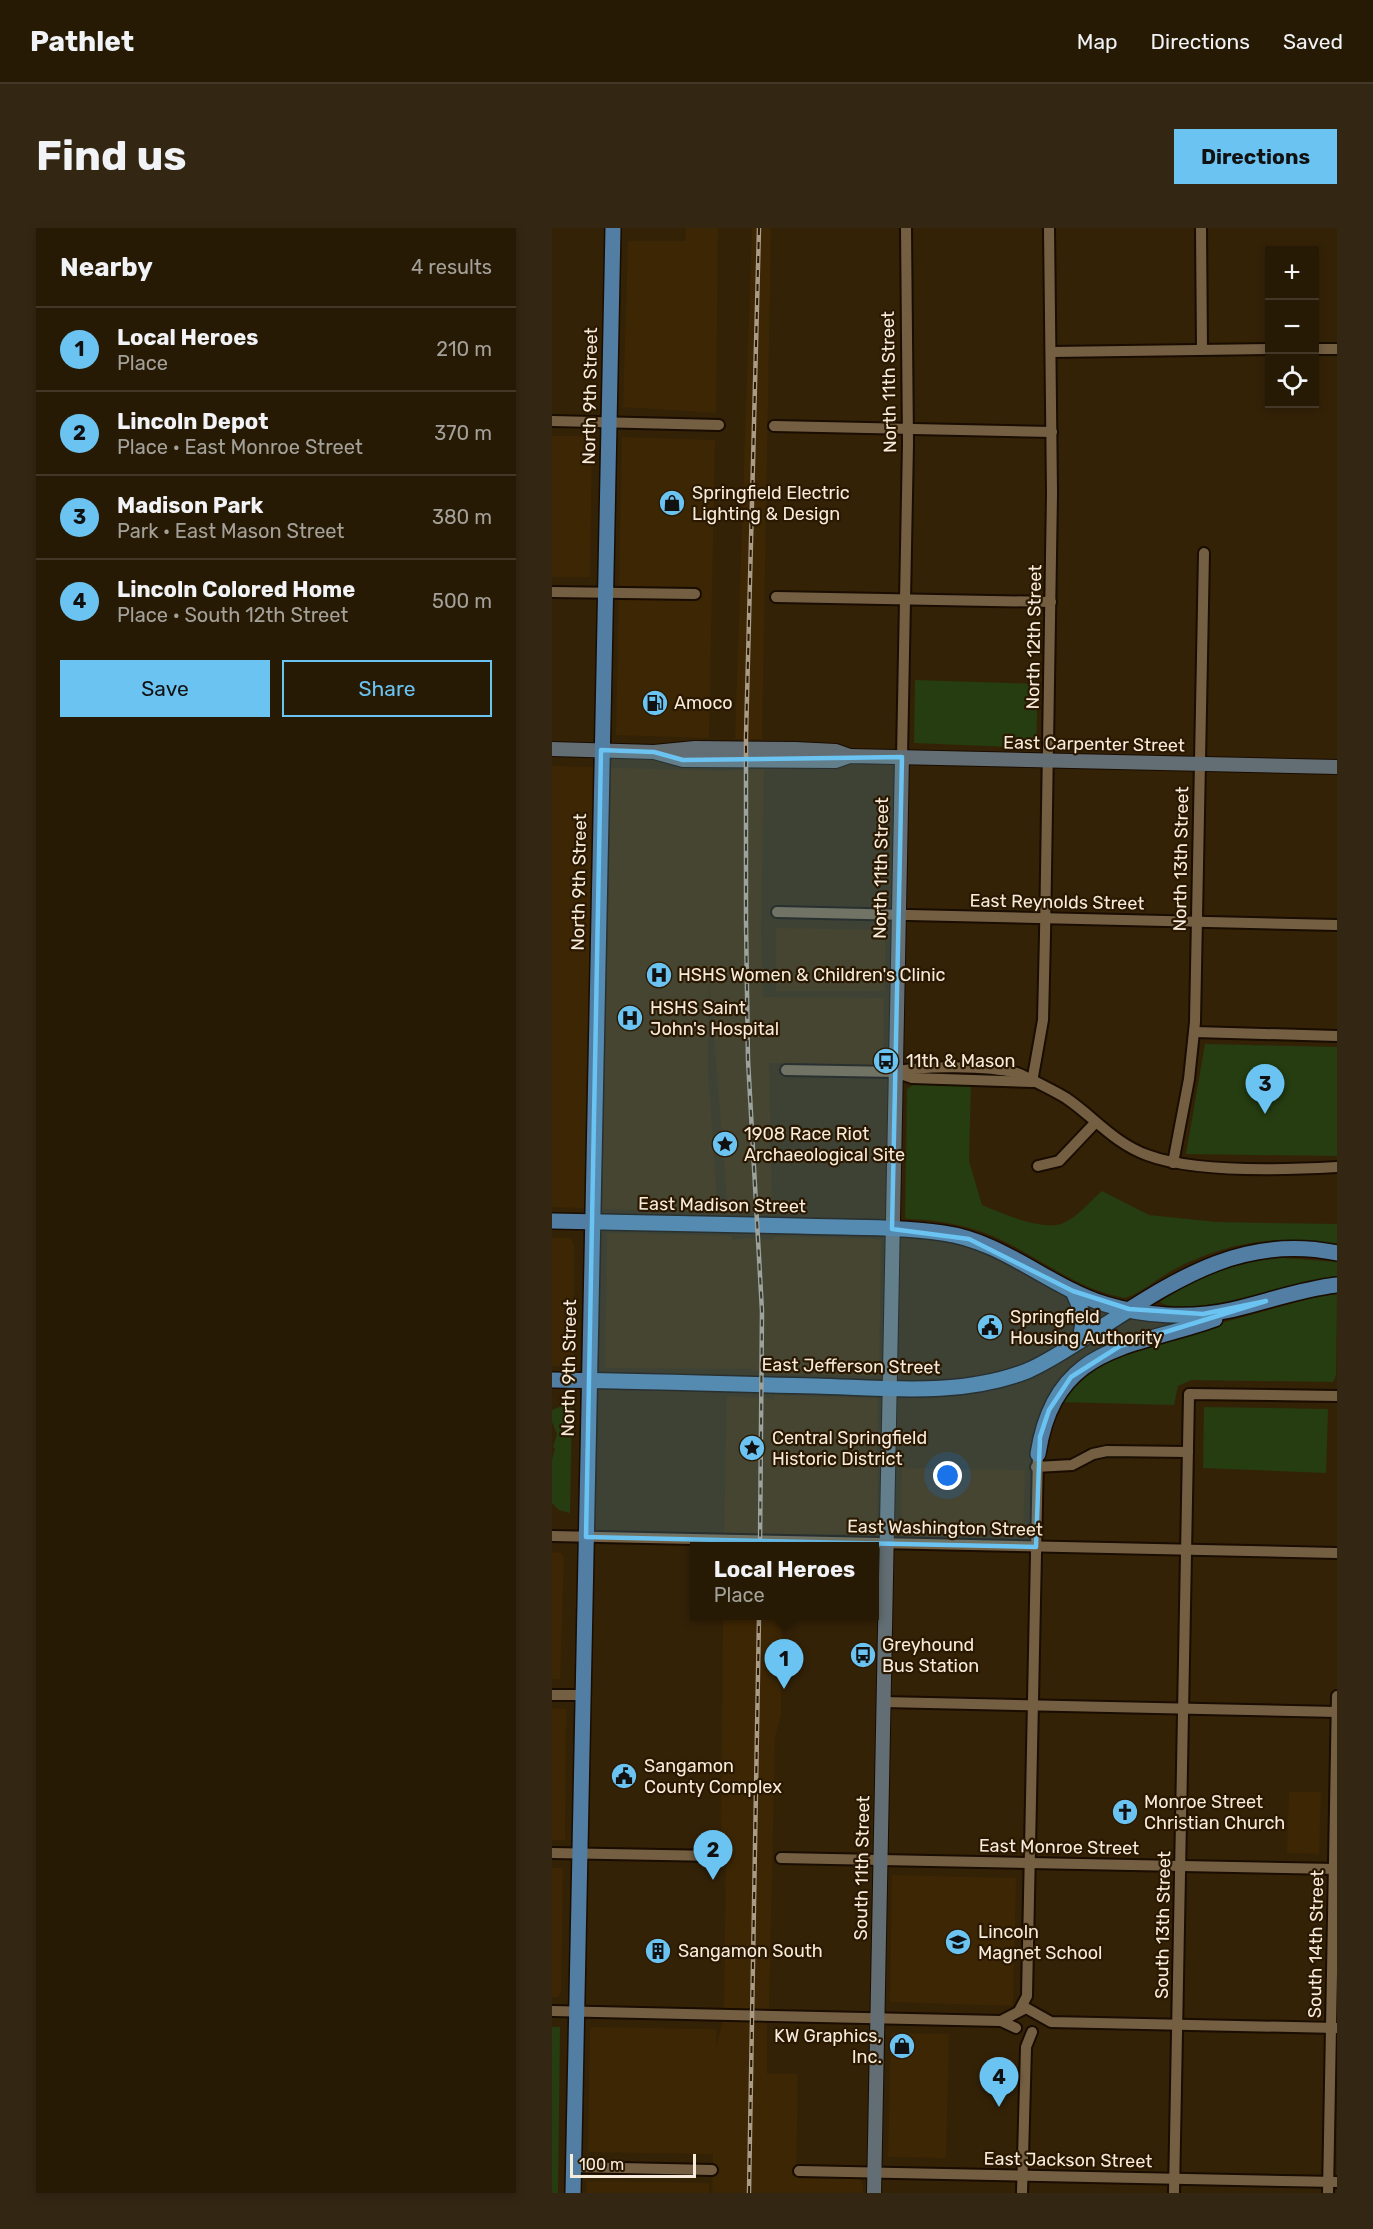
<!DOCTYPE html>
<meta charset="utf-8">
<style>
:root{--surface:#271a05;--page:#332713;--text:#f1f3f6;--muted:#a4a19a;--line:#433827;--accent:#6ac3f1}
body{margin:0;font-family:Rubik,sans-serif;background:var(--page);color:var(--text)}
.controls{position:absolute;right:18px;top:18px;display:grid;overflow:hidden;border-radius:0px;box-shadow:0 3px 9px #0003}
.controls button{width:54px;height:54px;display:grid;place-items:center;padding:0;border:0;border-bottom:2px solid var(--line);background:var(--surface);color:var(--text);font:30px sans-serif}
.scale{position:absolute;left:18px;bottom:15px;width:126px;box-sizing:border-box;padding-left:6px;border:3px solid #f7ebdb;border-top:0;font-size:16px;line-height:21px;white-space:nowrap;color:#f7ebdb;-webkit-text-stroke:4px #2a1800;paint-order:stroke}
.you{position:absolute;left:396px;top:1248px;width:21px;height:21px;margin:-15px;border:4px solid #fff;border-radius:50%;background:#1a73e8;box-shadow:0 0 0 9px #1a73e833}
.badge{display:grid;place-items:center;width:39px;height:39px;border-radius:50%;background:var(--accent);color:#111;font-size:20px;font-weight:700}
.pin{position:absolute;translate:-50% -50px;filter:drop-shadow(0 2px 3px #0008)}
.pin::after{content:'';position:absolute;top:32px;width:21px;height:18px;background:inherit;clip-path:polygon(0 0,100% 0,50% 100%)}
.popup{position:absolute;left:138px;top:1314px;width:189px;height:78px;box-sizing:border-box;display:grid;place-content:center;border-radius:0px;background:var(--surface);filter:drop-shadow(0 2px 4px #0005);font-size:20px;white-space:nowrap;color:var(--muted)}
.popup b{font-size:22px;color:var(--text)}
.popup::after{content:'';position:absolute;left:50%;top:100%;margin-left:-12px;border:12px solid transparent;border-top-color:var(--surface)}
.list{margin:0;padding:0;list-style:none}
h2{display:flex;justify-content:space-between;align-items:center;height:78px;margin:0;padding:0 24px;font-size:26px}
h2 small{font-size:20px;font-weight:400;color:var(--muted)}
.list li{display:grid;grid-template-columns:39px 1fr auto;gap:18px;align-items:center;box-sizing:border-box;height:84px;padding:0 24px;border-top:2px solid var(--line)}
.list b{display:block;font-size:22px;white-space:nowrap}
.list p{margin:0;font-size:20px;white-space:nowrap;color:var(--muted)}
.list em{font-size:20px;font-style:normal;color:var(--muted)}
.actions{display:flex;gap:12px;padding:18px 24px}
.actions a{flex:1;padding:14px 0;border:2px solid var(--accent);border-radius:0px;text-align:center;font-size:21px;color:var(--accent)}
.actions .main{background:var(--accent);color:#111}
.icon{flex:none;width:33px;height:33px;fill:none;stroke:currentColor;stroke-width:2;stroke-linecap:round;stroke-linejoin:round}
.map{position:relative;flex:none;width:785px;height:1965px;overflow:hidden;border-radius:0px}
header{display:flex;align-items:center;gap:36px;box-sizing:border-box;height:84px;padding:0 30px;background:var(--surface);border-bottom:2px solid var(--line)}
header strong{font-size:28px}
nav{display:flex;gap:33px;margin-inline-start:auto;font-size:21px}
.intro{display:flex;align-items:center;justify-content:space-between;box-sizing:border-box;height:144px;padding:0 36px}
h1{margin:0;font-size:42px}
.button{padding:15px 27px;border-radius:0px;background:var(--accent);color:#111;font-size:21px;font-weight:700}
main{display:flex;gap:36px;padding:0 36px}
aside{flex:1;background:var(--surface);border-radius:0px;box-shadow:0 3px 9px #0003}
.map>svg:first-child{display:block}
.built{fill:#3d2603}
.green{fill:#253d10}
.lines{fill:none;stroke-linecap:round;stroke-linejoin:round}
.street-casing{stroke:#190c00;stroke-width:14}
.secondary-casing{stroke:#190c00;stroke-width:16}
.primary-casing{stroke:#190c00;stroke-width:18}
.street{stroke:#745f43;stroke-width:10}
.secondary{stroke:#626e73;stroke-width:14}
.primary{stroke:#517ea2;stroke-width:15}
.rail-casing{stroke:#aa9b87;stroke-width:4.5}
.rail{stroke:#2a1800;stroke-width:2;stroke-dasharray:7;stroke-linecap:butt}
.marked{fill:#6ac3f1;fill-opacity:0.2;stroke:#6ac3f1;stroke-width:4.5;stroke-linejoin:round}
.labels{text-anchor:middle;stroke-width:4.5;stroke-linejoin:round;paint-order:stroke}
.street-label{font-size:18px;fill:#f7ebdb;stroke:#2a1800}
.poi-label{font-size:18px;fill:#f7ebdb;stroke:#2a1800;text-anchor:start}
</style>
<header>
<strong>Pathlet</strong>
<nav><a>Map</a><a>Directions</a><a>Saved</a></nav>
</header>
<div class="intro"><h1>Find us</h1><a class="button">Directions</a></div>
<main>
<aside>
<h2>Nearby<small>4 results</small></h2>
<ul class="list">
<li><span class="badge">1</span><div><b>Local Heroes</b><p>Place</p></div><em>210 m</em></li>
<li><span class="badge">2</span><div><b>Lincoln Depot</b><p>Place · East Monroe Street</p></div><em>370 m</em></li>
<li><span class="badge">3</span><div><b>Madison Park</b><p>Park · East Mason Street</p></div><em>380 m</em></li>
<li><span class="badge">4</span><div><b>Lincoln Colored Home</b><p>Place · South 12th Street</p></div><em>500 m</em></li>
</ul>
<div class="actions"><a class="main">Save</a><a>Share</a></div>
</aside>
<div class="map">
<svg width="785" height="1965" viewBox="0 0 785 1965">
<rect width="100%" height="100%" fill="#342207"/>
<!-- built -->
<g class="built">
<path d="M134,0H166L164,185L71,179L76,13H133Z"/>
<path d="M200,0H219L210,511H183Z"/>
<path d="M0,208H40L38,349H0Z"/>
<path d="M70,209L163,212L157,510L64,507Z"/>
<path d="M0,538L169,543L212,541L209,701L211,769L332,770L331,838L217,835L220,983H176L157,749L156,842L166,985L0,979Z"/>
<path d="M224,700L333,702V763H224Z"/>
<path d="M59,1005L180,1008L181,1012L196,1010L219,1012L225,1008L324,1011L329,1013V1018L327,1146L323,1148L222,1146V1141H218L200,1143L199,1141L53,1140L55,1013V1006Z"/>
<path d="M0,1010H18L22,1016V1133L16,1139L0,1138Z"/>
<path d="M222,1167L326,1170L325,1297L322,1306H172L175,1168L222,1171Z"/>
<path d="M350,1240L473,1242L471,1303L349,1301Z"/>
<path d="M0,1324L9,1325L12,1329L8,1451H0Z"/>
<path d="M171,1388H230L229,1487L223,1509L217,1781H172L174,1606L169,1605Z"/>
<path d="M0,1480L14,1481L13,1611L10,1612H0Z"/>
<path d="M737,1564H769L767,1626L735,1625Z"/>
<path d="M0,1640H11L9,1764L6,1769H0Z"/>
<path d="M340,1647L464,1650L461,1778L338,1774Z"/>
<path d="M171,1793L215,1794V1846H246L244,1948L307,1951L311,1956V1965H160L161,1926L36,1924L38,1799L164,1801V1820Z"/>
<path d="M339,1805L397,1806L394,1930L336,1929Z"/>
<path d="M35,1953L157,1955V1965H34Z"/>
</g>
<!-- green -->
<g class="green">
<path d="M363,452L486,456L484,520L362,515Z"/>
<path d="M653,816L785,819V928L634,926Z"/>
<path d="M366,854H419L417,933L430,977C450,985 487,1002 509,996C524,991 538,973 550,963L597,987L665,994L785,996V1016C727,1006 673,1014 621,1042C606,1050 589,1065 573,1070C525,1062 486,1028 443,1009C415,997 386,992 357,991L353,990L355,861Z"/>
<path d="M730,1030L785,1034V1048C748,1053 635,1092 608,1074C628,1048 698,1032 730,1030Z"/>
<path d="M785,1066L784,1147L781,1154L639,1152L626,1158L622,1177L506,1174L529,1146L593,1116L760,1070Z"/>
<path d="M14,1176H20L18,1285L7,1282L0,1275V1232L3,1220L1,1219L5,1206L0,1194V1182Z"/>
<path d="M652,1179L776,1181L774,1245L651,1240Z"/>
<path d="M0,1799H8L6,1965H0Z"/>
</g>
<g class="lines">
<!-- street casing -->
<g class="street-casing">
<g id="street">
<path d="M649,0L650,122"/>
<path d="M762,121H785"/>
<path d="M499,124L718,121"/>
<path d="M0,193L167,197"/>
<path d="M222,198L500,204"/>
<path d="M0,364L143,366"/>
<path d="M224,369L499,374"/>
<path d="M350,529L356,215L354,0"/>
<path d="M225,684L785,697"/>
<path d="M643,804L785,808"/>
<path d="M234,842L343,844L360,850L480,854"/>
<path d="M343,844C369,837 438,838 465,845C473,848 506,865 514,870C542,889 562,915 595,927C643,945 733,942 785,939"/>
<path d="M480,854L491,792L493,707L500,265L497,0"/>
<path d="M621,935L637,851L643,794L652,325"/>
<path d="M486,938L507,933L543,895"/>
<path d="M484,1239L520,1237L541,1226L555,1223L636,1224"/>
<path d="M0,1308L785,1325"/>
<path d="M0,1467H31"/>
<path d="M331,1474L785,1484"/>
<path d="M0,1625L165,1628"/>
<path d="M229,1630L785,1641"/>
<path d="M0,1783L449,1793L464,1800"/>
<path d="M467,1783L475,1768L486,1226"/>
<path d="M449,1793L474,1780L499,1794L785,1800"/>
<path d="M21,1939L160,1942"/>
<path d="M247,1943L785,1954"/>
<path d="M470,1965L474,1819L480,1804"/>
<path d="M622,1965L637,1166L785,1168"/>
<path d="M776,1965L785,1468"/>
</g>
</g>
<!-- secondary casing -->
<g class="secondary-casing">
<g id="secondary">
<path d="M0,521L102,524L143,520L243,521L284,523L298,528"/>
<path d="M102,524L131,532L284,533L298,528L785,539"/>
<path d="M322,1965L350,529"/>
</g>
</g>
<!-- primary casing -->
<g class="primary-casing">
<g id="primary">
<path d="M0,993C82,994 164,996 246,998C294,1000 343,998 391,1005C451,1013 496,1058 553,1076C592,1088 638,1091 679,1082C714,1074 749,1061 785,1057"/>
<path d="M521,1063L532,1089L528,1113"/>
<path d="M0,1152C88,1153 176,1156 264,1158C333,1160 409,1169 475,1143C496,1134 515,1121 534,1109C614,1059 684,1004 785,1025"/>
<path d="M486,1226C503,1116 578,1121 663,1091"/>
<path d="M21,1965L61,0"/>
</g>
</g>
<!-- street -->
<use href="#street" class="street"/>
<!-- secondary -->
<use href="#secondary" class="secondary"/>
<!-- primary -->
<use href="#primary" class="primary"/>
<!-- rail casing -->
<g class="rail-casing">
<g id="rail">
<path d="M207,0L194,509V693L196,832L210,1083L208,1318"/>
<path d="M197,1965L207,1388"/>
</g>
</g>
<!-- rail -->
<use href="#rail" class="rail"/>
</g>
<!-- marked area -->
<path class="marked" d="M49,522L102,524L131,532L350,529L340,1001L417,1011L521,1063L577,1081L651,1086L714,1073L568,1118L519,1149L497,1182L488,1209L484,1319L34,1309Z"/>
<!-- icons -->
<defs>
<g id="shop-disc" transform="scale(1.35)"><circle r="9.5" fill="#6ac3f1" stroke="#2a1800"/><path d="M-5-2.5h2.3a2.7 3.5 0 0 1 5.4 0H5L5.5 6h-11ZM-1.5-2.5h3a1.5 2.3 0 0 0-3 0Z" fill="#111"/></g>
<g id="fuel-disc" transform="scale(1.35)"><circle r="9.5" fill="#6ac3f1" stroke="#2a1800"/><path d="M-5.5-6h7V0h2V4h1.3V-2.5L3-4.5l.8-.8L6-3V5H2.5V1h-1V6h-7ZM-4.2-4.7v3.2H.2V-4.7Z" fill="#111"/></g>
<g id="hospital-disc" transform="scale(1.35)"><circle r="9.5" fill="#6ac3f1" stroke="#2a1800"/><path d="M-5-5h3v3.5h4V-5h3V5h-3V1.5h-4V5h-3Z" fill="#111"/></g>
<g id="bus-disc" transform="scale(1.35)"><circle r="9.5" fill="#6ac3f1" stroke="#2a1800"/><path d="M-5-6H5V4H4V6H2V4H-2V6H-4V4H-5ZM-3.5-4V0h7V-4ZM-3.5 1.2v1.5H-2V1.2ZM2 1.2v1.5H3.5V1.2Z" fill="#111"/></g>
<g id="sight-disc" transform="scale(1.35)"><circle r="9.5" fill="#6ac3f1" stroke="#2a1800"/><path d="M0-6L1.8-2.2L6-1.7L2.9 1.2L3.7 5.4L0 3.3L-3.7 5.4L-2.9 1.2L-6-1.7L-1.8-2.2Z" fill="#111"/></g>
<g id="civic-disc" transform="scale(1.35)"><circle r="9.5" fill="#6ac3f1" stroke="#2a1800"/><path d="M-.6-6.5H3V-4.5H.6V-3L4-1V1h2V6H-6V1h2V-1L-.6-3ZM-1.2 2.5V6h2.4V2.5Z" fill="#111"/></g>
<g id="church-disc" transform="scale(1.35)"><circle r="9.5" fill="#6ac3f1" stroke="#2a1800"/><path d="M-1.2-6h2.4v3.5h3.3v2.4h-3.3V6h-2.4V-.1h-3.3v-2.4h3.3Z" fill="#111"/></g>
<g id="school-disc" transform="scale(1.35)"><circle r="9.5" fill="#6ac3f1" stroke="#2a1800"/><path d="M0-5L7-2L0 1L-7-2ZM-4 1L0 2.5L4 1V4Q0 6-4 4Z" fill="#111"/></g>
<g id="building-disc" transform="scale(1.35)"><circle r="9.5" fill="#6ac3f1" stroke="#2a1800"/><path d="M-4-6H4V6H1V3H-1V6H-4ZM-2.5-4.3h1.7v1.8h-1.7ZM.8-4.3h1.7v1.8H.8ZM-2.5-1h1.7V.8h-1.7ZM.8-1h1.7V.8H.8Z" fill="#111"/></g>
</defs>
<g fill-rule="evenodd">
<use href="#shop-disc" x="120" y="275"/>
<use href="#fuel-disc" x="103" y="475"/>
<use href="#hospital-disc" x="107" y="747"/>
<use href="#hospital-disc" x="78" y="790"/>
<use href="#bus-disc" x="334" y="833"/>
<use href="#sight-disc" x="173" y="916"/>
<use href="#civic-disc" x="438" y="1099"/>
<use href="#sight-disc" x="200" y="1220"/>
<use href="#bus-disc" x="311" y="1427"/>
<use href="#civic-disc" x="72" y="1548"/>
<use href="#church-disc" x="573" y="1584"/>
<use href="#school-disc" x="406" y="1714"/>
<use href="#building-disc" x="106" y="1723"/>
<use href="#shop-disc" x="350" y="1818"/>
</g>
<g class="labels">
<!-- street labels -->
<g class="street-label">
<text transform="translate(337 154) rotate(-91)" y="6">North 11th Street</text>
<text transform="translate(38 168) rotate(-89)" y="6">North 9th Street</text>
<text transform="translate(482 409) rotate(-89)" y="6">North 12th Street</text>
<text transform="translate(542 516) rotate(1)" y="6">East Carpenter Street</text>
<text transform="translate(629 631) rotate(-89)" y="6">North 13th Street</text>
<text transform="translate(329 640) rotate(-89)" y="6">North 11th Street</text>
<text transform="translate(27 654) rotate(-89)" y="6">North 9th Street</text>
<text transform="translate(505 674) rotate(1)" y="6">East Reynolds Street</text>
<text transform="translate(170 977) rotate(1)" y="6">East Madison Street</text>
<text transform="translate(299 1138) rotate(1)" y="6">East Jefferson Street</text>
<text transform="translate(17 1140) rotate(-89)" y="6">North 9th Street</text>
<text transform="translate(393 1300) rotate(1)" y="6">East Washington Street</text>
<text transform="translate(507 1619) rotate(1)" y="6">East Monroe Street</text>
<text transform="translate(310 1640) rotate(-89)" y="6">South 11th Street</text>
<text transform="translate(611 1697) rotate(-89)" y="6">South 13th Street</text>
<text transform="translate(764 1716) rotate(-89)" y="6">South 14th Street</text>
<text transform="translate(516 1932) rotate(1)" y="6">East Jackson Street</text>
</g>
<!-- poi labels -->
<g class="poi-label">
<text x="140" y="271">Springfield Electric<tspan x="140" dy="21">Lighting &amp; Design</tspan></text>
<text x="122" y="481">Amoco</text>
<text x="126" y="753">HSHS Women &amp; Children's Clinic</text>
<text x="98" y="786">HSHS Saint<tspan x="98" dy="21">John's Hospital</tspan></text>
<text x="354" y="839">11th &amp; Mason</text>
<text x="192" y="912">1908 Race Riot<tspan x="192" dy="21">Archaeological Site</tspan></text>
<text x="458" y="1095">Springfield<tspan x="458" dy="21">Housing Authority</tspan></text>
<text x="220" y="1216">Central Springfield<tspan x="220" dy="21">Historic District</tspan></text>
<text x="330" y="1423">Greyhound<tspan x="330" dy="21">Bus Station</tspan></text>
<text x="92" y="1544">Sangamon<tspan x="92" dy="21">County Complex</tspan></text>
<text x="592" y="1580">Monroe Street<tspan x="592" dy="21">Christian Church</tspan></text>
<text x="426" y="1710">Lincoln<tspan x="426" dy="21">Magnet School</tspan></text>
<text x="126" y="1729">Sangamon South</text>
<text x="330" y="1814" text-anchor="end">KW Graphics,<tspan x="330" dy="21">Inc.</tspan></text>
</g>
</g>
</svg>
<div class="controls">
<button>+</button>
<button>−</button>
<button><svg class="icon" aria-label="locate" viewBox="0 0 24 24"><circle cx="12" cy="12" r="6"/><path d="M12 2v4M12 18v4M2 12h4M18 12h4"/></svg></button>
</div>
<div class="scale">100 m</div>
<div class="you"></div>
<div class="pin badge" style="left:232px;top:1461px">1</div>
<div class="popup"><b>Local Heroes</b>Place</div>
<div class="pin badge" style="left:161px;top:1652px">2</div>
<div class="pin badge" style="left:713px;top:886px">3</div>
<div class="pin badge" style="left:447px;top:1879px">4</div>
</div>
</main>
